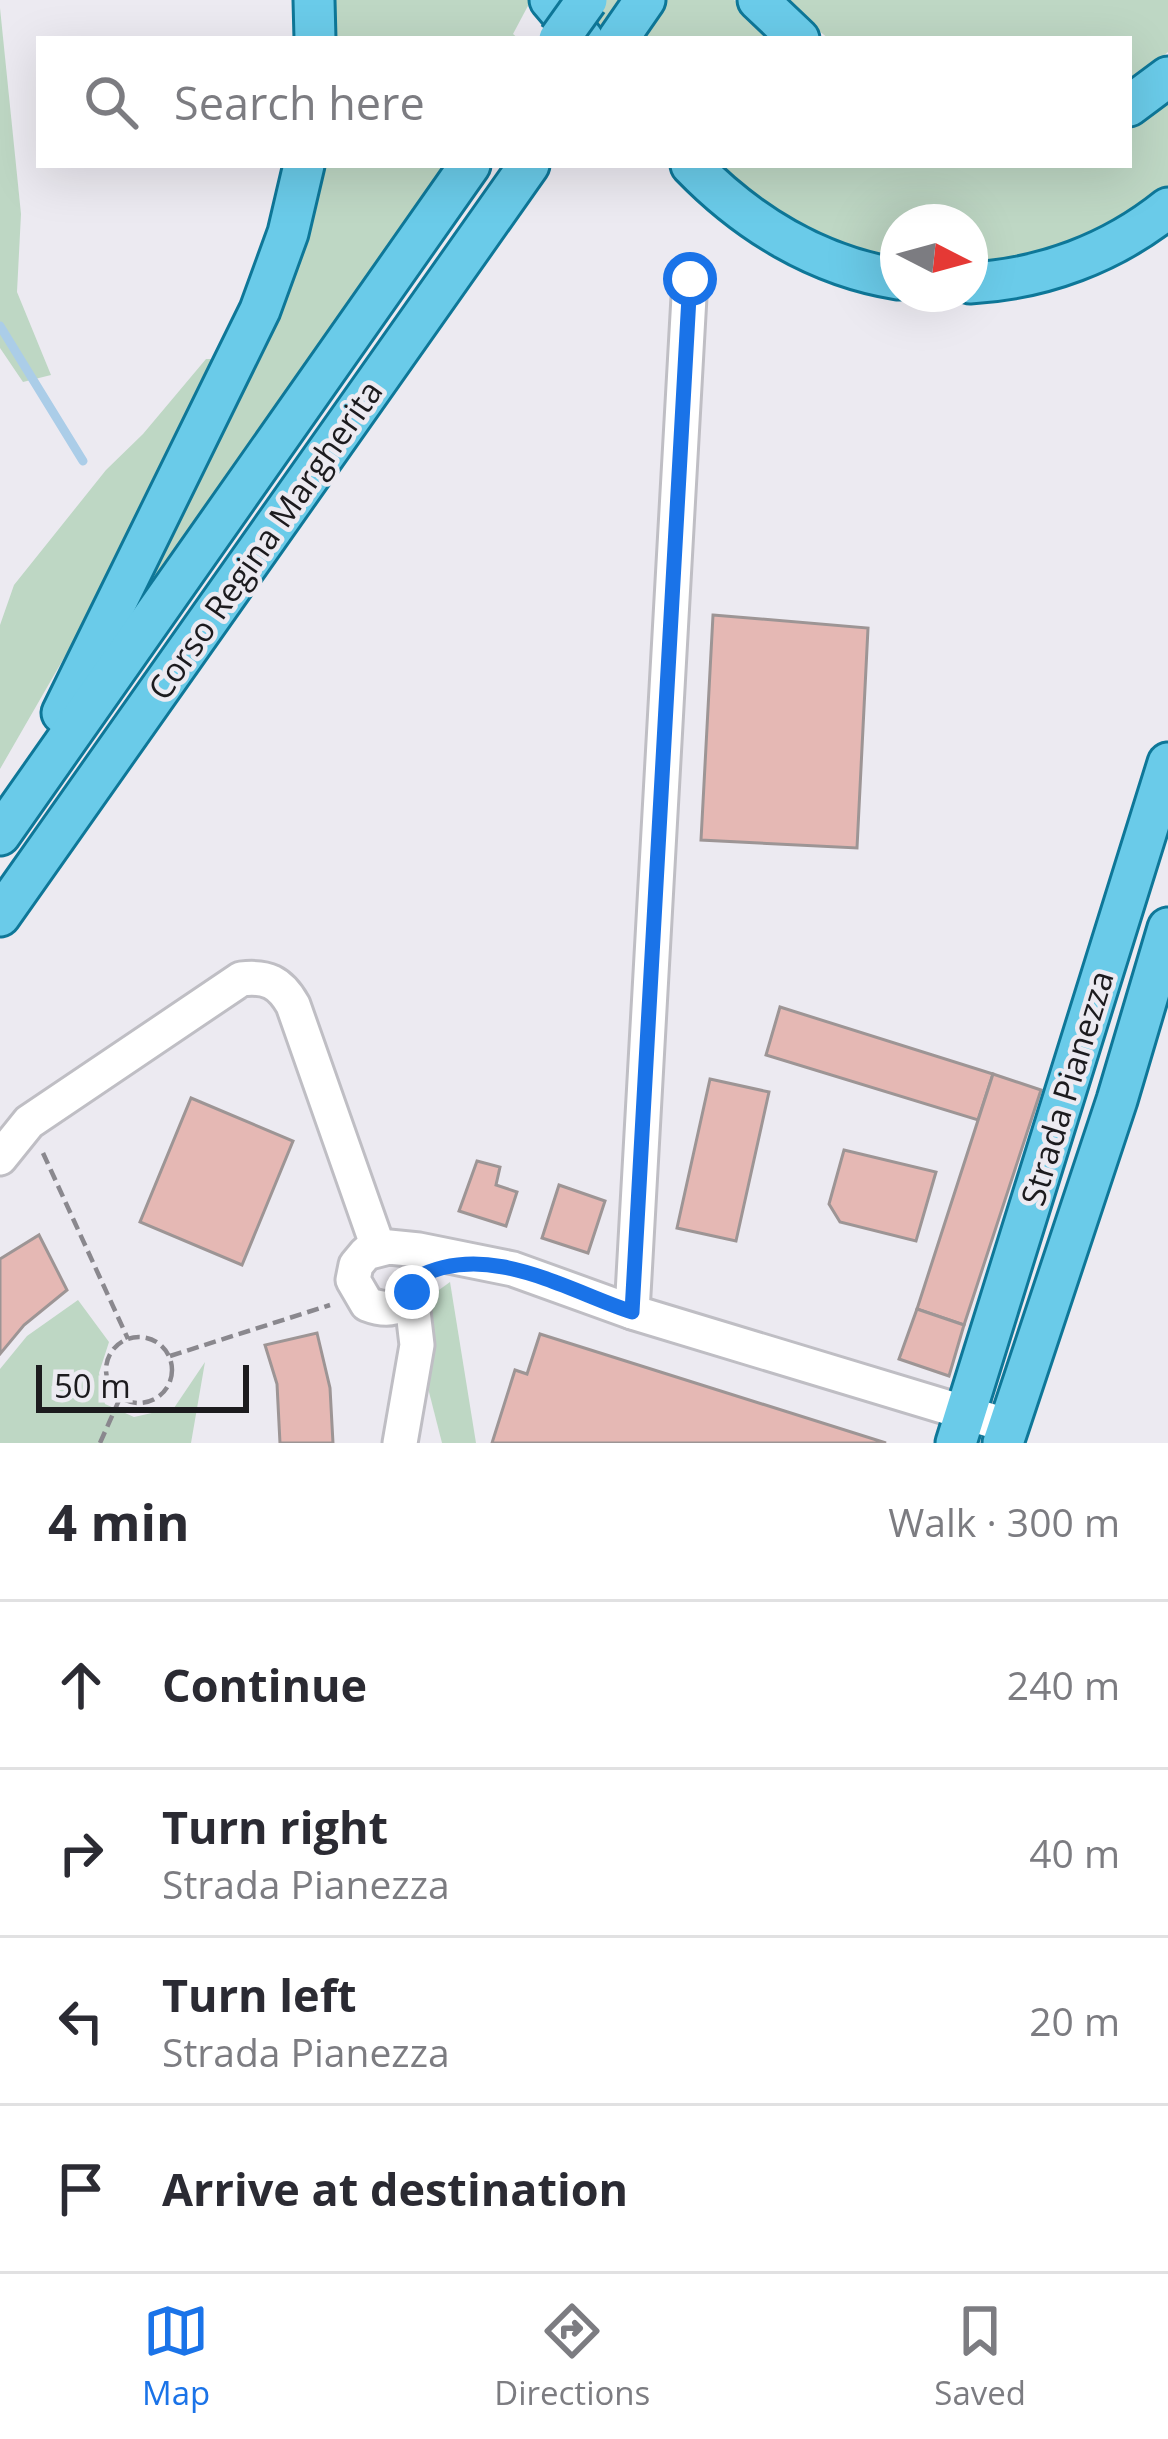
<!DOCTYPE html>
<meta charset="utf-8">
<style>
:root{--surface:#fff;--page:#f7f7f7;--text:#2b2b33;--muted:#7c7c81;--line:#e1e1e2;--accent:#1a73e8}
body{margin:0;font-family:"Open Sans",sans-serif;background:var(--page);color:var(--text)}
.compass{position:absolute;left:880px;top:204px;width:108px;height:108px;border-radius:50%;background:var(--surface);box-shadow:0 12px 48px #0002;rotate:96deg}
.scale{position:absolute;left:36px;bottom:30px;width:213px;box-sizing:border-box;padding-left:12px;border:6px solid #1c1b1e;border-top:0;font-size:33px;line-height:42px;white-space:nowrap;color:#1c1b1e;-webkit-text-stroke:9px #eceaf1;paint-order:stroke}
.stop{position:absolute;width:36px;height:36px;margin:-27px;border:9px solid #1a73e8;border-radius:50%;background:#fff}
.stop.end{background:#1a73e8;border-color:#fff;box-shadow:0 3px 12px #0008}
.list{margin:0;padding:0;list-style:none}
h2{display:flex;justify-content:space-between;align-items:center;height:156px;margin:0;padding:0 48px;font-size:51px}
h2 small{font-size:39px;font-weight:400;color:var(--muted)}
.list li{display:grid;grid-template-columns:78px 1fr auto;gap:36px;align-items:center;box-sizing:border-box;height:168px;padding:0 48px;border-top:3px solid var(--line)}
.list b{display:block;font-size:45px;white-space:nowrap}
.list p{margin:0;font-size:39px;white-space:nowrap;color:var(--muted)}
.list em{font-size:39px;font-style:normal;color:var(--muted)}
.icon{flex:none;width:66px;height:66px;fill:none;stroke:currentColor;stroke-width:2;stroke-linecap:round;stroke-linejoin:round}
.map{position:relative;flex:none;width:1168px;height:1443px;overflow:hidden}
.search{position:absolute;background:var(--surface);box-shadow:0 12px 48px #0002;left:36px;right:36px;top:36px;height:132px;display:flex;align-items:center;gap:30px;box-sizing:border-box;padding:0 42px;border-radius:0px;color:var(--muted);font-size:45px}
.sheet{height:828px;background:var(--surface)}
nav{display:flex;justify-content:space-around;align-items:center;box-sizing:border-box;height:168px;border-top:3px solid var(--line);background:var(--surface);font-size:33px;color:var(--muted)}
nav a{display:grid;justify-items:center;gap:6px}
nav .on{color:var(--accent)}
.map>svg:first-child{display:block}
.green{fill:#bed7c4}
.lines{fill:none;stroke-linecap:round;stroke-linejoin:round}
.stream{stroke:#abcde8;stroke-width:9}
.building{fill:#e5b8b4;stroke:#9d9595;stroke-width:3}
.minor-casing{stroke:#bfbec4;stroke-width:39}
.major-casing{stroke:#0e7798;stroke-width:45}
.path{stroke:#8a888e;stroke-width:4.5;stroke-dasharray:12 6;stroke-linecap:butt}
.minor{stroke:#fff;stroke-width:33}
.major{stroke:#6acbe9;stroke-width:39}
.major-bridge-casing{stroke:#0e7798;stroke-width:45;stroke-linecap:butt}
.major-bridge{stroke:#6acbe9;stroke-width:39}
.route{stroke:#1a73e8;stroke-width:15}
.labels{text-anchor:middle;stroke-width:9;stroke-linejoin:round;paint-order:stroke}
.street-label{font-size:33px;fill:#1c1b1e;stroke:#eceaf1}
</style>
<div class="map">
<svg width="1168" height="1443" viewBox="0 0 1168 1443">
<rect width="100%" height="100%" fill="#eceaf1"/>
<!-- green -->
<g class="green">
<path d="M333,0H528L530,2L513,34L519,39H333Z"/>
<path d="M566,0H734L779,39H598Z"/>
<path d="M781,0H1168V52L1129,84V39H829Z"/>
<path d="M0,8L21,214L17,292L51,375L23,382L0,348Z"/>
<path d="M1168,95V190L1080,245L970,269V222H898V266L798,233L709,165H1129V120Z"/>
<path d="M322,165H445L155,576L147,574Z"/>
<path d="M206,359H220L118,564L0,769V625L14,585L106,470L143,434Z"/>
<path d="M450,1282L476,1443H442L429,1392L432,1295Z"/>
<path d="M78,1300L109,1342L99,1373L105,1404L134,1417L174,1408L205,1362L191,1443H0V1369L27,1336Z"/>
</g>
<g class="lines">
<!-- stream -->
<path class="stream" d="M0,326L83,461"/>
</g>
<!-- building -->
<g class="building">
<path d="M713,615L868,628L857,848L701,840Z"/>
<path d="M780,1007L993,1074L978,1120L766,1055Z"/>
<path d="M993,1074L1041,1090L964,1325L917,1309Z"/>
<path d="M710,1079L769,1092L736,1241L677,1228Z"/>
<path d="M191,1098L293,1141L242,1265L140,1222Z"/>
<path d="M844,1150L936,1172L916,1241L840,1222L829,1204Z"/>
<path d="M477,1161L500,1167L496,1185L517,1192L506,1226L459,1211Z"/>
<path d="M559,1185L605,1201L588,1253L542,1238Z"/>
<path d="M39,1235L67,1290L24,1325L0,1354V1259Z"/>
<path d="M917,1309L964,1325L949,1376L899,1359Z"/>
<path d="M317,1333L330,1388L333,1443H280L277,1384L265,1345Z"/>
<path d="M540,1334L886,1443H492L515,1370L527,1374Z"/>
</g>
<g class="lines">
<!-- minor casing -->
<g class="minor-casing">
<g id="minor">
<path d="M0,1158L29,1122L241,979C267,976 280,982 293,1005L378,1247"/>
<path d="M411,1294C399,1311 385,1311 367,1304L353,1280L356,1265L366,1253L389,1247L419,1250L513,1269L632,1312L1009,1426"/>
<path d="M632,1312L690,279"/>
<path d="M400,1443L417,1345L411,1294L416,1280"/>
</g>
</g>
<!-- major casing -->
<g class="major-casing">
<g id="major">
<path d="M314,0L315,39"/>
<path d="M550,0L583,39"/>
<path d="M758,0L799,39"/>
<path d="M618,39L645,0"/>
<path d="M1129,106L1168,77"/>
<path d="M691,165C747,223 817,266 898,279"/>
<path d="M970,283C1043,279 1112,253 1168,208"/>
<path d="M62,713L260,310L288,233L304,165"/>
<path d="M0,835L470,165"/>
<path d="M0,916L529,165"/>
<path d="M956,1443L1168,763"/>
<path d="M1003,1443L1117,1100L1168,928"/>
</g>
</g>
<!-- path -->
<g class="path">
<path d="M43,1153L128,1339"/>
<circle cx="139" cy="1370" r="33"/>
<path d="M170,1356L330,1305"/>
<path d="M100,1443L120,1398"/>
</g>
<!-- minor -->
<use href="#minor" class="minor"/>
<!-- major -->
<use href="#major" class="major"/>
<!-- major-bridge casing -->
<g class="major-bridge-casing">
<path id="major-bridge" d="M559,39L587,0"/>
</g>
<!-- major-bridge -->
<use href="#major-bridge" class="major-bridge"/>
</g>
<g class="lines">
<!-- route -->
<path class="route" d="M412,1292L416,1278C487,1240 564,1289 632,1312L690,279"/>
</g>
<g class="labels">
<!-- street labels -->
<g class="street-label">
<text transform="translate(265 540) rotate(-55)" y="12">Corso Regina Margherita</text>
<text transform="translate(1067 1088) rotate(-73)" y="12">Strada Pianezza</text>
</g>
</g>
</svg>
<svg class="compass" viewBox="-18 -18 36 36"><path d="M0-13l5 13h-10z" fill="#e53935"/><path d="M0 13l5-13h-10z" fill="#7c7c81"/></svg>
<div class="scale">50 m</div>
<div class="stop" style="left:690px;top:279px"></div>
<div class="stop end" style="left:412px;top:1292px"></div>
<div class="search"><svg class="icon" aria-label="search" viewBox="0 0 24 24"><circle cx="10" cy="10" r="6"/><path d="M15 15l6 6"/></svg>Search here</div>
</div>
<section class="sheet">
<h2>4 min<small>Walk · 300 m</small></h2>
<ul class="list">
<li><svg class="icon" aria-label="ahead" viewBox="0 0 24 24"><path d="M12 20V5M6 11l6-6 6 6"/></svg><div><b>Continue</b></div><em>240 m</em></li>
<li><svg class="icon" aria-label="right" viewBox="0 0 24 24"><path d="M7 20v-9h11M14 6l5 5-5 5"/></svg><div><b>Turn right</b><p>Strada Pianezza</p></div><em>40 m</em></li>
<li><svg class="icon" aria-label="left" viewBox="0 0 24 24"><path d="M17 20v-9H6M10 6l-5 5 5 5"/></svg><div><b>Turn left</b><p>Strada Pianezza</p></div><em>20 m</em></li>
<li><svg class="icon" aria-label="arrive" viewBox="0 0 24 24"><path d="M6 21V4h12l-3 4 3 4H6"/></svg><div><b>Arrive at destination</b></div></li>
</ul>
</section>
<nav>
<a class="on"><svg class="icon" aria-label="map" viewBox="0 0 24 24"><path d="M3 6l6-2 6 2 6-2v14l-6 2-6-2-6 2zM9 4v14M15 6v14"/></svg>Map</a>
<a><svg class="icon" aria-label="directions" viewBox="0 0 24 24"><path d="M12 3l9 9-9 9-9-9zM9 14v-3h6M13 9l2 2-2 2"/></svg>Directions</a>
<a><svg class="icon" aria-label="saved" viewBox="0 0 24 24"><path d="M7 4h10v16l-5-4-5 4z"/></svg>Saved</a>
</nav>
